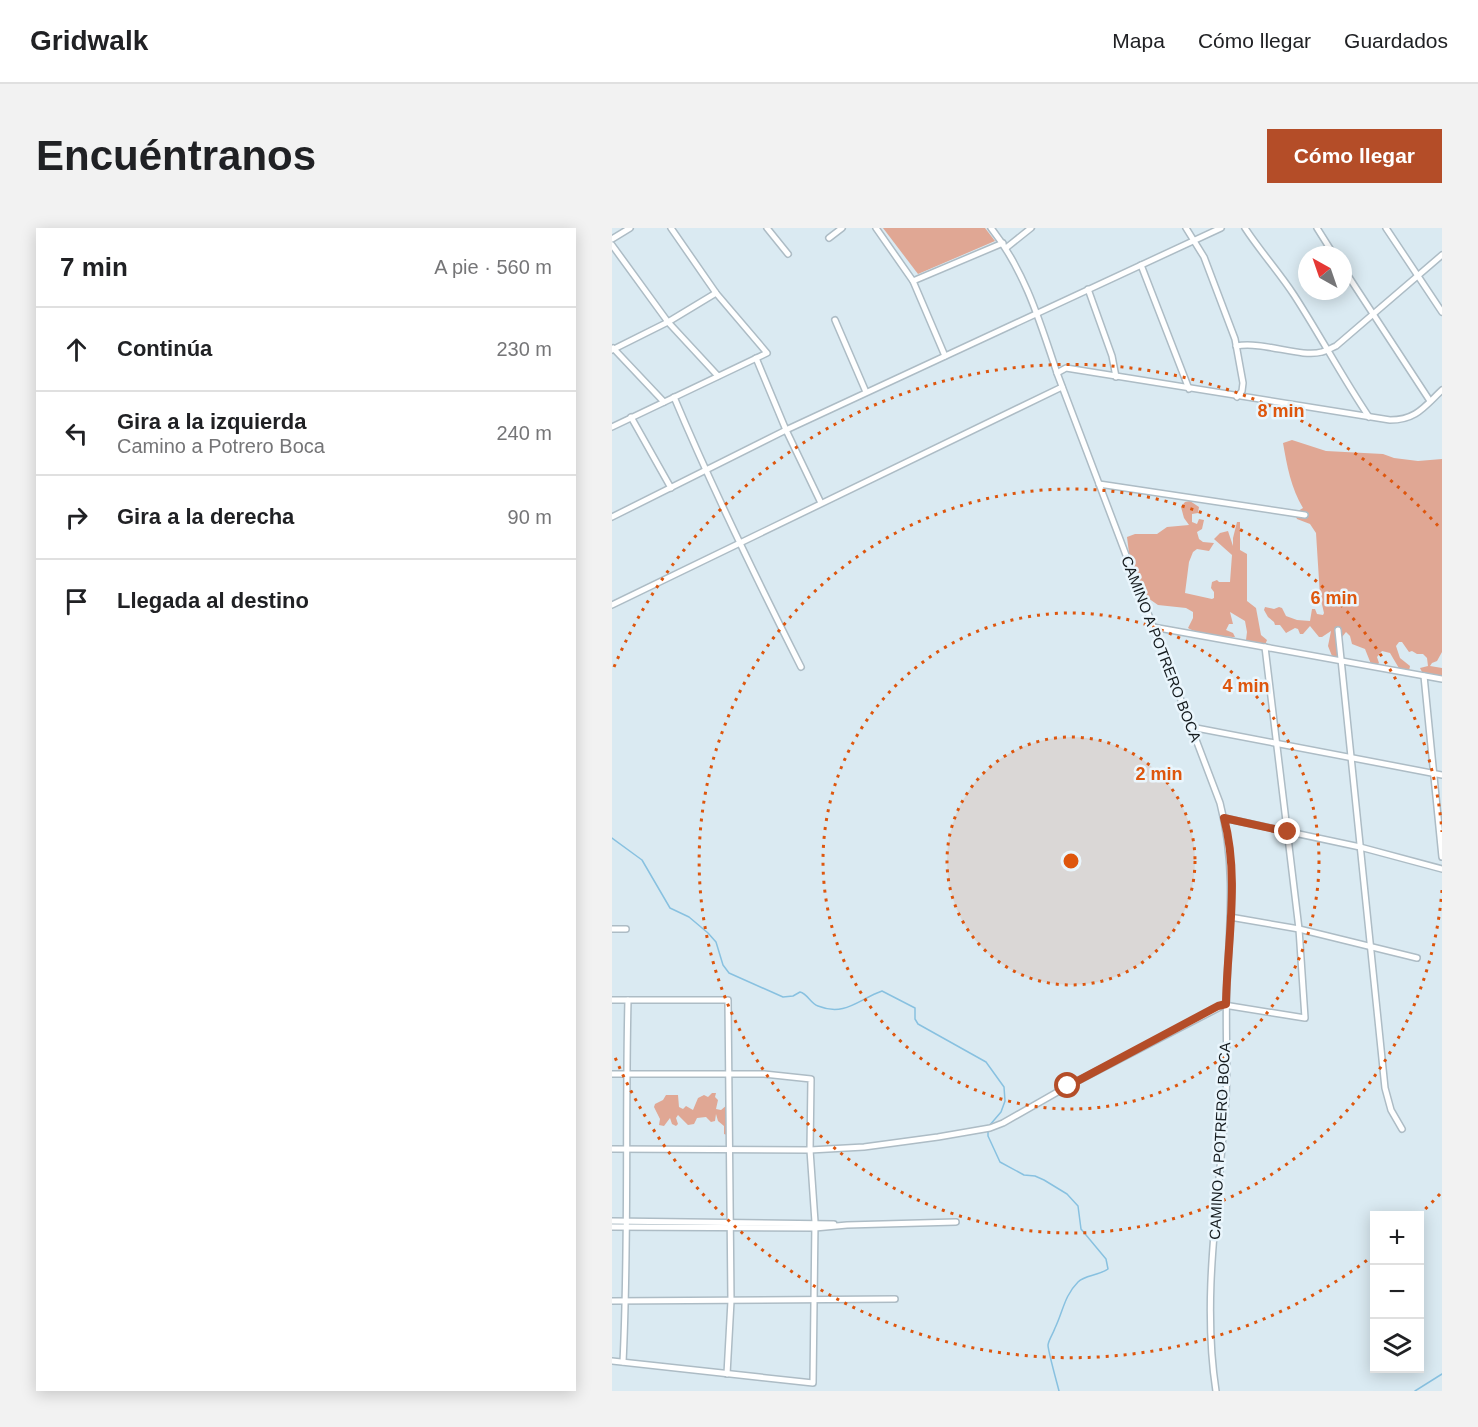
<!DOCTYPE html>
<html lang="es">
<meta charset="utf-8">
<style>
:root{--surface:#fff;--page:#f2f2f2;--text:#202124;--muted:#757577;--line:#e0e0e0;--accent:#b44d28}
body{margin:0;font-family:Helvetica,sans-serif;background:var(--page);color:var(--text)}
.controls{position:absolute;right:18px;bottom:18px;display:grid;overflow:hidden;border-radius:0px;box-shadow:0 3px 15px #0003}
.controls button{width:54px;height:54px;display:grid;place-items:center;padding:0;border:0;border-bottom:2px solid var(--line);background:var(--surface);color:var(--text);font:30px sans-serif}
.compass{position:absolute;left:686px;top:18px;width:54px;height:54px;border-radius:50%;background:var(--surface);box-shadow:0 3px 15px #0003;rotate:320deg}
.stop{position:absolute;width:18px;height:18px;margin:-14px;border:4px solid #b44d28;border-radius:50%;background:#fff}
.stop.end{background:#b44d28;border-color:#fff;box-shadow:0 2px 6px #0008}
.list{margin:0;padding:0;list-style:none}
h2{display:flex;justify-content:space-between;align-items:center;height:78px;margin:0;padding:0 24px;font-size:26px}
h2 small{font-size:20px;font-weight:400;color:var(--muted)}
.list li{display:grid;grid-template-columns:39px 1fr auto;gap:18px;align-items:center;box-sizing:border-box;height:84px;padding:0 24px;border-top:2px solid var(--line)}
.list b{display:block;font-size:22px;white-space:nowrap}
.list p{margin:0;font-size:20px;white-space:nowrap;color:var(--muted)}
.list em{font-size:20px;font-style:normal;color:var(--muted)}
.icon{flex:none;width:33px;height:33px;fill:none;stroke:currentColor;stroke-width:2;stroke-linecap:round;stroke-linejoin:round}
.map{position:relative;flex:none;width:830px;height:1163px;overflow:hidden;border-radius:0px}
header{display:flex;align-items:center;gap:36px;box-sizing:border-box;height:84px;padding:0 30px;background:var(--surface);border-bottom:2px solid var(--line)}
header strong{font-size:28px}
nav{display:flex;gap:33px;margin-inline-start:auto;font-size:21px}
.intro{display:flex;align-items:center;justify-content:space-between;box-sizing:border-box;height:144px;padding:0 36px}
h1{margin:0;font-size:42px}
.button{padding:15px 27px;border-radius:0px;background:var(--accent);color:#fff;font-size:21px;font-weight:700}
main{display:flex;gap:36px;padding:0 36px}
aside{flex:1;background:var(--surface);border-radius:0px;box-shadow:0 3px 15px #0003}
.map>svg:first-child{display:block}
.green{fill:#e0a794}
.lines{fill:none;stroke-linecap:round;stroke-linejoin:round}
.stream{stroke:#88c1e0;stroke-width:1.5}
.minor-casing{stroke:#adbcc5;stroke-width:8}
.minor{stroke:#fff;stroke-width:5}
.route{stroke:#b44d28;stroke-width:8}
.ring{fill:none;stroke:#de560d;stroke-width:3;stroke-dasharray:3 6}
.labels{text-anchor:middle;stroke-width:5;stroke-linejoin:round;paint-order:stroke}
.street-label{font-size:15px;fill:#161c1f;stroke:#eaf6fd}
.centre{fill:#de560d;stroke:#eaf6fd;stroke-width:3}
.ring-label{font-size:18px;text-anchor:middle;font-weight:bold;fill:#de560d;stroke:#eaf6fd;stroke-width:5;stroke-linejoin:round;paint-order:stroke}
</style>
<header>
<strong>Gridwalk</strong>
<nav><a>Mapa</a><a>Cómo llegar</a><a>Guardados</a></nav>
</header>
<div class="intro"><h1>Encuéntranos</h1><a class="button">Cómo llegar</a></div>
<main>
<aside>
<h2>7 min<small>A pie · 560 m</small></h2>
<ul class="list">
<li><svg class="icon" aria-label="ahead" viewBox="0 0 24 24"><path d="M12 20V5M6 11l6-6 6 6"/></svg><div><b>Continúa</b></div><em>230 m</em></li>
<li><svg class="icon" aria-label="left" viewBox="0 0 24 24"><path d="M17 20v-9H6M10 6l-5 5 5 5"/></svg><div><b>Gira a la izquierda</b><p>Camino a Potrero Boca</p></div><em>240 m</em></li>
<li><svg class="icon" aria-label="right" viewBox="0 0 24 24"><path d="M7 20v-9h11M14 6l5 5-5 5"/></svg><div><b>Gira a la derecha</b></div><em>90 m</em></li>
<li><svg class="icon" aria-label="arrive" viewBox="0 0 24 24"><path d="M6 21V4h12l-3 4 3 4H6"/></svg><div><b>Llegada al destino</b></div></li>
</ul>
</aside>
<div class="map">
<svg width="830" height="1163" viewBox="0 0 830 1163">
<rect width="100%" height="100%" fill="#daeaf2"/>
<!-- green -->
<g class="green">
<path d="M271,0H373L383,13L306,46Z"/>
<path d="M680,212L714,223L771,226L782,230L806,233L830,231V424L825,433L820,435L818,438L830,440V450L810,444L808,440L816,438L815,430L811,426H805L800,423L797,424L790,414H787L784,418L788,430L798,438L797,443L788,442L778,425L770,423L765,429L767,435L765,437L759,436L753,421L740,416L738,408L734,404L726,414V428H720L716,418L719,403L710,409H707L698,398L691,406H688L686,401L683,400L674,405L668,397H663L662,394L656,389L652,382L653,379L662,381L667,379L670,380L674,388L685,392L698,393L700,381H703L705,386L711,387L712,385L708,368L704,305L698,296L685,291L684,289L686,283L691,280C679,260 675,238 671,215Z"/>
<path d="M578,273L587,279L586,285L580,286V294L585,296L587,291L592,292L590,301L585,304L587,311L591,314L602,315L597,323L585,321L581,324L577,334L573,365L600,371L602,370V364L599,360L600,354L605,352L607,354H618L620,327L602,311L608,305L616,303L621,318V310L625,294H628V322L635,326V373L644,380L649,407L655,412L653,417L634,412L635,404L633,393L618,384L621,396H617L614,402L621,405L623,409C613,409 584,406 576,400L581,390V384L574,380L546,377L533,368L517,325L515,309L523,306H545L555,299L577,297L572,290L569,279L573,274Z"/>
<path d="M100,865H104L103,869L106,872L104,881L109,882L115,877L116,905L115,907L112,906V898L106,893L104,886L103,893L99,894L94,889L85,890L82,896L76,897L66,887L64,890L66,896L64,898L60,896L58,890L52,898L47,897L48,891L42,879L43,876L51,872L54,867H66L67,879L71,881L74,878L81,882L86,870L92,867L96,869Z"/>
</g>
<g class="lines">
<!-- stream -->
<g class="stream">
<path d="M0,610L30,632L58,680L77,689L96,705L104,714L111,737L117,745L171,769L181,768L188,764C196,766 198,775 206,778C233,789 247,771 270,763L303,780V791L306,796L374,834L392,859L393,873L389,884L377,898"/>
<path d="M376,903V908L388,934L412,947L423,948L432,952L455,966L466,978L469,1001L494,1031L496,1041C486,1048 473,1047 466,1054C452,1068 451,1084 443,1100C441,1106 437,1111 436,1117C436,1123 445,1155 447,1163"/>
<path d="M803,1163L830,1146"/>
</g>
<!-- minor casing -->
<g class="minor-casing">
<g id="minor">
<path d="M155,0L176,26"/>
<path d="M264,0L301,53L333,128"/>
<path d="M379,0C413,43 428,94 445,145L608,575C624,636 618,694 615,755C613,793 616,831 614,869C608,966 589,1066 604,1163"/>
<path d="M574,0L592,29L623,111L631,155L630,163L625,169"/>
<path d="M633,0C648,23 667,44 682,67C708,107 730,149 757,189"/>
<path d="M705,0L722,27"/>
<path d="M774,0L830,84"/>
<path d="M217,10L230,0"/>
<path d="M0,11L18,0"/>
<path d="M0,17L56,94L106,148"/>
<path d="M394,20L419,0"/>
<path d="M529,37L577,161"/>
<path d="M731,40L818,173"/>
<path d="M301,53L391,15"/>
<path d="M476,61L500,128L504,149"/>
<path d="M223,92L254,164"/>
<path d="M624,118C652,113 688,130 710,124C715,123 719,120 724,118L830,27"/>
<path d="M1,120L52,174"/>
<path d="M0,122L56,94L104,65"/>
<path d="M144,130L174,202L209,275"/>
<path d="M445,145L454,140L778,192C804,192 812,179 830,162"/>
<path d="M62,169C101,262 144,350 189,439"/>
<path d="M19,189L59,260"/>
<path d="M0,199L155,125L104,65L59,0"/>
<path d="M487,256L693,287"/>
<path d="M0,289L174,202L609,0"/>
<path d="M0,377L450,159"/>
<path d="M541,399L830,451"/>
<path d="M726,402L773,860L779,882L790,901"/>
<path d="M812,448L830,629"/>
<path d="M579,499L830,547"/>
<path d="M612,590L748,619L830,641"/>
<path d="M618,689L687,701L805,730"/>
<path d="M0,701H14"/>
<path d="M0,772H116L119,1073L115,1146"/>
<path d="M0,846H152L199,851L198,922L203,994L201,1155L0,1133"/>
<path d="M0,921L198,922L252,919L326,909L378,900L391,895L456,858L612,777L693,790L687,701L653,419"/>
<path d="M0,993L222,996"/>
<path d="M0,999L203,1000L235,997L344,994"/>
<path d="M0,1073L283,1071"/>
<path d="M11,1134C17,1014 13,893 16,772"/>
</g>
</g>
<!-- minor -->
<use href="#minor" class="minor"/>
</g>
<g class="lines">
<!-- route -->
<path class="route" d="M456,858L606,778L614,776C615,715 628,650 612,590L676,604"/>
</g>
<!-- distance rings -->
<circle cx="459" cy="633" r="124" fill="#de560d" fill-opacity=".12"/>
<g class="ring">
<circle cx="459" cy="633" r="124"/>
<circle cx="459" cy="633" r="248"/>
<path d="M830 662A372 372 0 1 1 830 604"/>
<path d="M828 966A497 497 0 0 1 807 987M762 1027A497 497 0 0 1 2 827M2 439A497 497 0 0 1 828 300"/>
</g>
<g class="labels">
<!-- street labels -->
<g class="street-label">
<text transform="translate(549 421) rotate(69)" y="5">CAMINO A POTRERO BOCA</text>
<text transform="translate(608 913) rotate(-87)" y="5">CAMINO A POTRERO BOCA</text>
</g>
</g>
<circle cx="459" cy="633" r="9" class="centre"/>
<g class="ring-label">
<text x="669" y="189">8 min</text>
<text x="722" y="376">6 min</text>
<text x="634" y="464">4 min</text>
<text x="547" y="552">2 min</text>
</g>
</svg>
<div class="controls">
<button>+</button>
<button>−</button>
<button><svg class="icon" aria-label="layers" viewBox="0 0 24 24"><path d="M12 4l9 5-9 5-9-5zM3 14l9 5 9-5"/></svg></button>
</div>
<svg class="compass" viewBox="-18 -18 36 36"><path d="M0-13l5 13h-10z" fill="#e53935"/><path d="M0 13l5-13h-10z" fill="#757577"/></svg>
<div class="stop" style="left:456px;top:858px"></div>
<div class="stop end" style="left:676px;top:604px"></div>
</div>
</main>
